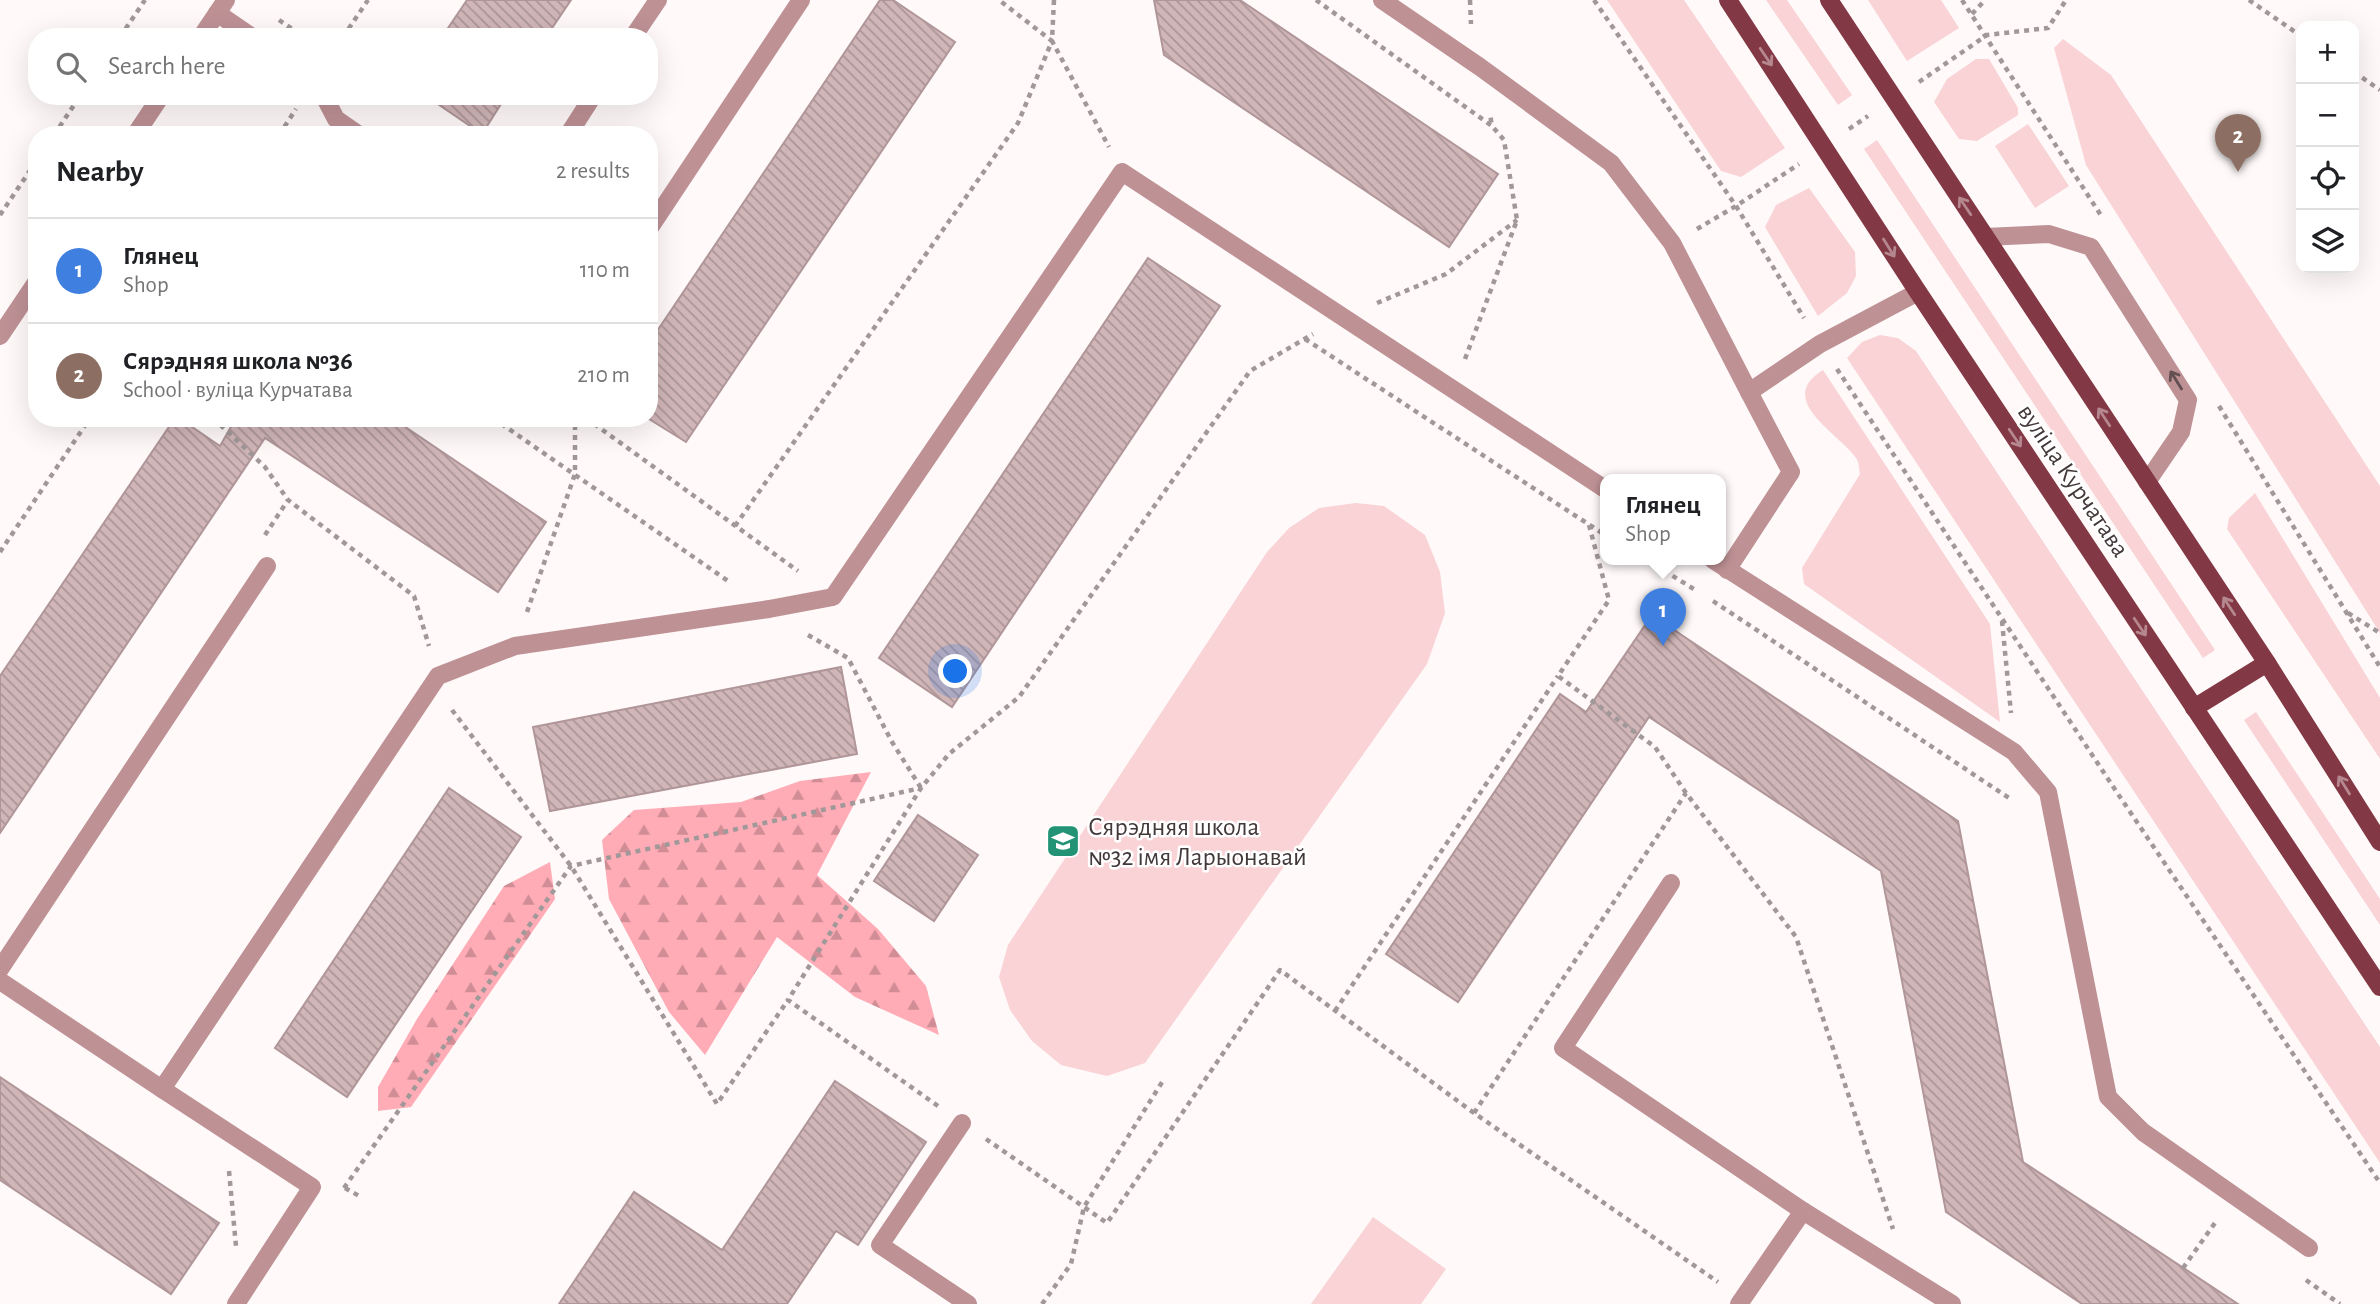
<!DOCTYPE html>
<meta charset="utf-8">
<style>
:root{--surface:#fff;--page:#f6f6f6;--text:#202124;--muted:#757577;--line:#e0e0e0;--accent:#b45309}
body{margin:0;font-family:"Alegreya Sans",sans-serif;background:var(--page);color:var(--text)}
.controls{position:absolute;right:21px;top:21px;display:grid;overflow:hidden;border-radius:14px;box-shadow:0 7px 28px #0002}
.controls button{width:63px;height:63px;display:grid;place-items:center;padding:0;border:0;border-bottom:2px solid var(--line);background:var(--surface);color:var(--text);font:35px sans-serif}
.you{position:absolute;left:956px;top:672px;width:24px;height:24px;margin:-18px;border:5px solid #fff;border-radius:50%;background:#1a73e8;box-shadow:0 0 0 10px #1a73e833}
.badge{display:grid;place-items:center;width:46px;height:46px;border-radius:50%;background:var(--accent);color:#fff;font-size:23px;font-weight:700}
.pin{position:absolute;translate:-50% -58px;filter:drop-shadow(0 2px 4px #0008)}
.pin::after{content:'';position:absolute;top:37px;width:24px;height:21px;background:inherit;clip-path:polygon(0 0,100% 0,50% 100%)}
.popup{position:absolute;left:1600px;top:474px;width:126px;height:91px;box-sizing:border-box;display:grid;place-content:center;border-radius:14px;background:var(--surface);filter:drop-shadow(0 2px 5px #0005);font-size:23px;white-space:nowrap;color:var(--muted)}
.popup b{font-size:26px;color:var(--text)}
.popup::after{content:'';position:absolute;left:50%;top:100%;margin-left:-14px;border:14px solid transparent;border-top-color:var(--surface)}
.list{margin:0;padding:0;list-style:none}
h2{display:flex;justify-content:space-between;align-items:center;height:91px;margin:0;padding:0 28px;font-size:30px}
h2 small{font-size:23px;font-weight:400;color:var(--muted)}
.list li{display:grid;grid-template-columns:46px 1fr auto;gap:21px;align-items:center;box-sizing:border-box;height:105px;padding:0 28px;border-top:2px solid var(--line)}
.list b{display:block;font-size:26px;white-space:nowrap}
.list p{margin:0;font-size:23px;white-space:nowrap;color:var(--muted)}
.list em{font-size:23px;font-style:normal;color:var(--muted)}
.icon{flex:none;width:38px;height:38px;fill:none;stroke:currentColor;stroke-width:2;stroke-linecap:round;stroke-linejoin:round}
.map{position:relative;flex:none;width:2380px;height:1304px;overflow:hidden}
.search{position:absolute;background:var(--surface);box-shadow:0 7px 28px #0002;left:28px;top:28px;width:630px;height:77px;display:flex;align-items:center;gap:18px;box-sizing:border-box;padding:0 24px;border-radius:28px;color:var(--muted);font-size:26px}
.panel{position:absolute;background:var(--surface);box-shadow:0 7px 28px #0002;left:28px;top:126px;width:630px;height:301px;border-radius:28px}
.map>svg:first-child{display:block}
.green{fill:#fad3d6}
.forest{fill:url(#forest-firs)}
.building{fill:url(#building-back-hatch);stroke:#b09699;stroke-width:2}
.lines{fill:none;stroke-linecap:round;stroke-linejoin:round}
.path{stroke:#a19899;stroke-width:4.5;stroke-dasharray:5 5;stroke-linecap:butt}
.minor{stroke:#be9195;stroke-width:18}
.major{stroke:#833845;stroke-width:18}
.oneway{stroke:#b5888f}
.oneway2{stroke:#624f51}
.labels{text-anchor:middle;stroke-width:5;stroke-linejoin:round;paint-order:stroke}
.street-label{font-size:26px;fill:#44393a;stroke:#fff}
.poi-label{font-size:26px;fill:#44393a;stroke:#fff;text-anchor:start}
</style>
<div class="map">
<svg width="2380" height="1304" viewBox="0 0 2380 1304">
<defs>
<pattern id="forest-firs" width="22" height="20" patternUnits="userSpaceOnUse" patternTransform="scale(1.75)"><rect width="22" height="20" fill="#ffacb6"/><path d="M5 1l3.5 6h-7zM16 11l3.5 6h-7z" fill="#d08d95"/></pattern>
<pattern id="building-back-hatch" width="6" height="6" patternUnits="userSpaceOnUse" patternTransform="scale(1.75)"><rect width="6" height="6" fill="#d1b6b8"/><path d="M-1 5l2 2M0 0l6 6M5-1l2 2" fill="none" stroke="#ab9597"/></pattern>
</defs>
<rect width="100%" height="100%" fill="#fff9f9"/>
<!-- green -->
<g class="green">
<path d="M1607,0H1684L1785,148L1741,177L1721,171Z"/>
<path d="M1766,0H1787L1852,95L1838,105Z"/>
<path d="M1868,0H1941L1959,28L1907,61Z"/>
<path d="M2063,39L2111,75L2380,486V633L2086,165L2054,48Z"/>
<path d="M1976,59H1989L2018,108V115L1977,141L1959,139L1934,102L1947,79Z"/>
<path d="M2028,124L2069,186L2035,208L1995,146Z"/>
<path d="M1877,140L2215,650L2203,658L1864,149Z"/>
<path d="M1809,188L1855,252L1856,276L1847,293L1818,316L1765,227L1776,205Z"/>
<path d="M1880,335L1898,338L1916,351L2380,1047V1163L1847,358L1862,342Z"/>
<path d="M1823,370L1990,624L2000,722L1804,584L1802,568L1860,474C1859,469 1859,462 1856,458C1839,433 1774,400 1823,370Z"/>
<path d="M2255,493L2380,698V759L2227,529L2229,518Z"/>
<path d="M1356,503L1384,506L1425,535L1440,572L1445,613L1427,664L1145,1063L1107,1076L1061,1065L1032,1041L1010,1010L999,977L1008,945L1267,552L1289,528L1319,508Z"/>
<path d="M2256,712L2380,899V925L2244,720Z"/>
<path d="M1373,1217L1446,1269L1421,1304H1311Z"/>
</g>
<!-- forest -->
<g class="forest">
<path d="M871,772L817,875L878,929L926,986L939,1035L855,997L777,937L705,1055L669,1012L609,899L602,840L634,810L741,802L800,781Z"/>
<path d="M550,862L555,899L411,1107L378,1111V1087L417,1019L504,886Z"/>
</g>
<!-- building -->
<g class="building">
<path d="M467,0H571L546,37H442Z"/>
<path d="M880,0H893L955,42L686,442L649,419V343Z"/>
<path d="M1154,0H1240L1498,174L1449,247L1164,55Z"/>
<path d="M426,96H506L482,134Z"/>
<path d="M1148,258L1220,306L952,707L879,658Z"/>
<path d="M175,418H179L220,446L236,418H392L546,522L498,592L265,438L0,833V676Z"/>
<path d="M1652,615L1958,821L2023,1162L2238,1304H2082L1946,1212L1881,871L1649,717L1458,1002L1386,954L1560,694L1586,712Z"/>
<path d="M841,667L857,754L550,811L533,727Z"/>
<path d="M449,788L521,837L347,1097L275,1048Z"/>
<path d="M918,815L978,855L934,921L874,881Z"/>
<path d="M0,1077L219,1223L171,1294L0,1180Z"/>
<path d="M835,1081L926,1142L858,1245L836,1231L787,1304H559L634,1192L722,1250Z"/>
</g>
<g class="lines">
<!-- path -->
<g class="path">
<path d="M1054,0L1052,41L1109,147"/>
<path d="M1316,0L1492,126L1490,114"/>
<path d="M1470,0L1471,24"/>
<path d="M1594,0L1736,206L1804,318"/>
<path d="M1962,0L2102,217"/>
<path d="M2249,0L2301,36"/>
<path d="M1972,14L1985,0"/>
<path d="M279,20L304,37"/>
<path d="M120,37L145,0"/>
<path d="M343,37L368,0"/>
<path d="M2354,72L2380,90"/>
<path d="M1919,82L1987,35L2048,28L2066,0"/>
<path d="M1849,129L1868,116"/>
<path d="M54,135L80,96"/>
<path d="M279,135L296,109"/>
<path d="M0,215L37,160"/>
<path d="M1697,229L1736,206L1799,164"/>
<path d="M1377,303L1446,274L1517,220"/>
<path d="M1305,339L1605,535"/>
<path d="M1465,359L1517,220L1504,140L1492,126"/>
<path d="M1837,369L2116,791L2380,1183"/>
<path d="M2219,406L2380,667"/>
<path d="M213,418L265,467L288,500L414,596L429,646"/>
<path d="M493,418L731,583"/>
<path d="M586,418L798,571"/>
<path d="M1589,525L1609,600L1558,676L1655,747L1686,793L1796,937L1893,1229"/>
<path d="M735,526L1018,123L1052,41L999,0"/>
<path d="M265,535L288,500"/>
<path d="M0,552L90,418"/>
<path d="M1647,560L1697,591"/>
<path d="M1713,601L2009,798"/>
<path d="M527,612L575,474V418"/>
<path d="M2348,613L2380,633"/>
<path d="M2002,621L2011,713"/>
<path d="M808,635L848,658L892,742L921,788"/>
<path d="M452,710L571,866L717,1104L788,1000"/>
<path d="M1335,1011L1558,676"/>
<path d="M938,1106L788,1000L921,788L949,754L1019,697L1250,371L1313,334"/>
<path d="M1474,1113L1686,793"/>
<path d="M986,1139L1107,1223L1280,970L1474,1113L1718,1282"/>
<path d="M229,1171L236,1246"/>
<path d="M344,1188L571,866L921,788"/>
<path d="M345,1188L361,1197"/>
<path d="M2183,1268L2217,1220"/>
<path d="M2306,1280L2340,1304"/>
<path d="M1042,1304L1071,1264L1084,1207L1164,1079"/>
</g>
<!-- minor -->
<g class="minor">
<path d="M1382,0L1480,67L1611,163L1672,243L1749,392"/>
<path d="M217,13L252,37"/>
<path d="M201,37L226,0"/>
<path d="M633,37L658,0"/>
<path d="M324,96L336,119L359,135"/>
<path d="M135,135L161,96"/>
<path d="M568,135L593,96"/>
<path d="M649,229L801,0"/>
<path d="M1985,237L2049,234L2091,247L2188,400L2181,432L2147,482"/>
<path d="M0,336L37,281"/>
<path d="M1713,560L2014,752L2048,792L2108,1097L2143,1132L2309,1248"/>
<path d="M1727,570L1791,472L1749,392L1820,344L1918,292"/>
<path d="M1671,883L1563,1048L1803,1211L1952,1304"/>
<path d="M0,969L267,566"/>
<path d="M0,981L162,1089L438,676L515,646L769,609L833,597L1122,172L1605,489"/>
<path d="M162,1089L312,1187L236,1304"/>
<path d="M962,1123L880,1245L968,1304"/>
<path d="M1739,1304L1803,1211"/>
</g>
<!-- major -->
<g class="major">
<path d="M1728,0L1918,292L2380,987"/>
<path d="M1829,0L2267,663L2380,842"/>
<path d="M2194,708L2267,663"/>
</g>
</g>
<!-- one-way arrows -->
<defs><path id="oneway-shaft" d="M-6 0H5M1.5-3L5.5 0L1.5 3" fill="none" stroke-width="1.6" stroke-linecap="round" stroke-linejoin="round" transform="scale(1.75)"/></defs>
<g class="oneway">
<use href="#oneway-shaft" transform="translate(1766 57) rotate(56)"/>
<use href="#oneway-shaft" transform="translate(1965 206) rotate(-124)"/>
<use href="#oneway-shaft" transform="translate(1889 248) rotate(58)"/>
<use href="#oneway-shaft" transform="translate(2104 417) rotate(-123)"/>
<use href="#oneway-shaft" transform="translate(2015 438) rotate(56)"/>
<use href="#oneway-shaft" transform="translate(2229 606) rotate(-123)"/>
<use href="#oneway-shaft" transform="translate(2140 627) rotate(56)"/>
<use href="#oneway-shaft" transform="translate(2344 785) rotate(-122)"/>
</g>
<use class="oneway2" href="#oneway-shaft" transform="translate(2176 380) rotate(-122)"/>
<!-- icons -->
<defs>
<g id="school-square" transform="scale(1.75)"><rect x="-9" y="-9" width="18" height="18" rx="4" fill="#239375" stroke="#fff"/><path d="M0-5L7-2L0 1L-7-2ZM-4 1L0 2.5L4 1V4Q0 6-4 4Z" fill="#fff"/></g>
</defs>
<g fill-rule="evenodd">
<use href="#school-square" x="1063" y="841"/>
</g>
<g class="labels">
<!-- street labels -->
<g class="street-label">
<text transform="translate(2074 480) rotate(56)" y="9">вуліца Курчатава</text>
</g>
<!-- poi labels -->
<g class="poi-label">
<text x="1088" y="835">Сярэдняя школа<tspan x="1088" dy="30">№32 імя Ларыонавай</tspan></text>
</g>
</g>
</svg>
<div class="controls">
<button>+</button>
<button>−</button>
<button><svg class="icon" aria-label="locate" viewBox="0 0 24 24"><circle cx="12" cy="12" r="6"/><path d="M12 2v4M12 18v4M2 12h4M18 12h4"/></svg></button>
<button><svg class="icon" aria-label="layers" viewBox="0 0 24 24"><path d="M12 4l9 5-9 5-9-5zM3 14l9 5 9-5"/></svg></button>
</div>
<div class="you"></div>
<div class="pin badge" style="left:1663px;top:646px;background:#3f7fe0">1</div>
<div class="popup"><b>Глянец</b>Shop</div>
<div class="pin badge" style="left:2238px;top:172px;background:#8d6e63">2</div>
<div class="search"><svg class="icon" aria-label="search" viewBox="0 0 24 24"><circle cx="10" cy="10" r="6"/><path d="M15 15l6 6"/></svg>Search here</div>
<section class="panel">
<h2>Nearby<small>2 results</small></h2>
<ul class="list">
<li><span class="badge" style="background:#3f7fe0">1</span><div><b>Глянец</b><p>Shop</p></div><em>110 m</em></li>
<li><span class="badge" style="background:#8d6e63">2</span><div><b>Сярэдняя школа №36</b><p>School · вуліца Курчатава</p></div><em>210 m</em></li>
</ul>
</section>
</div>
